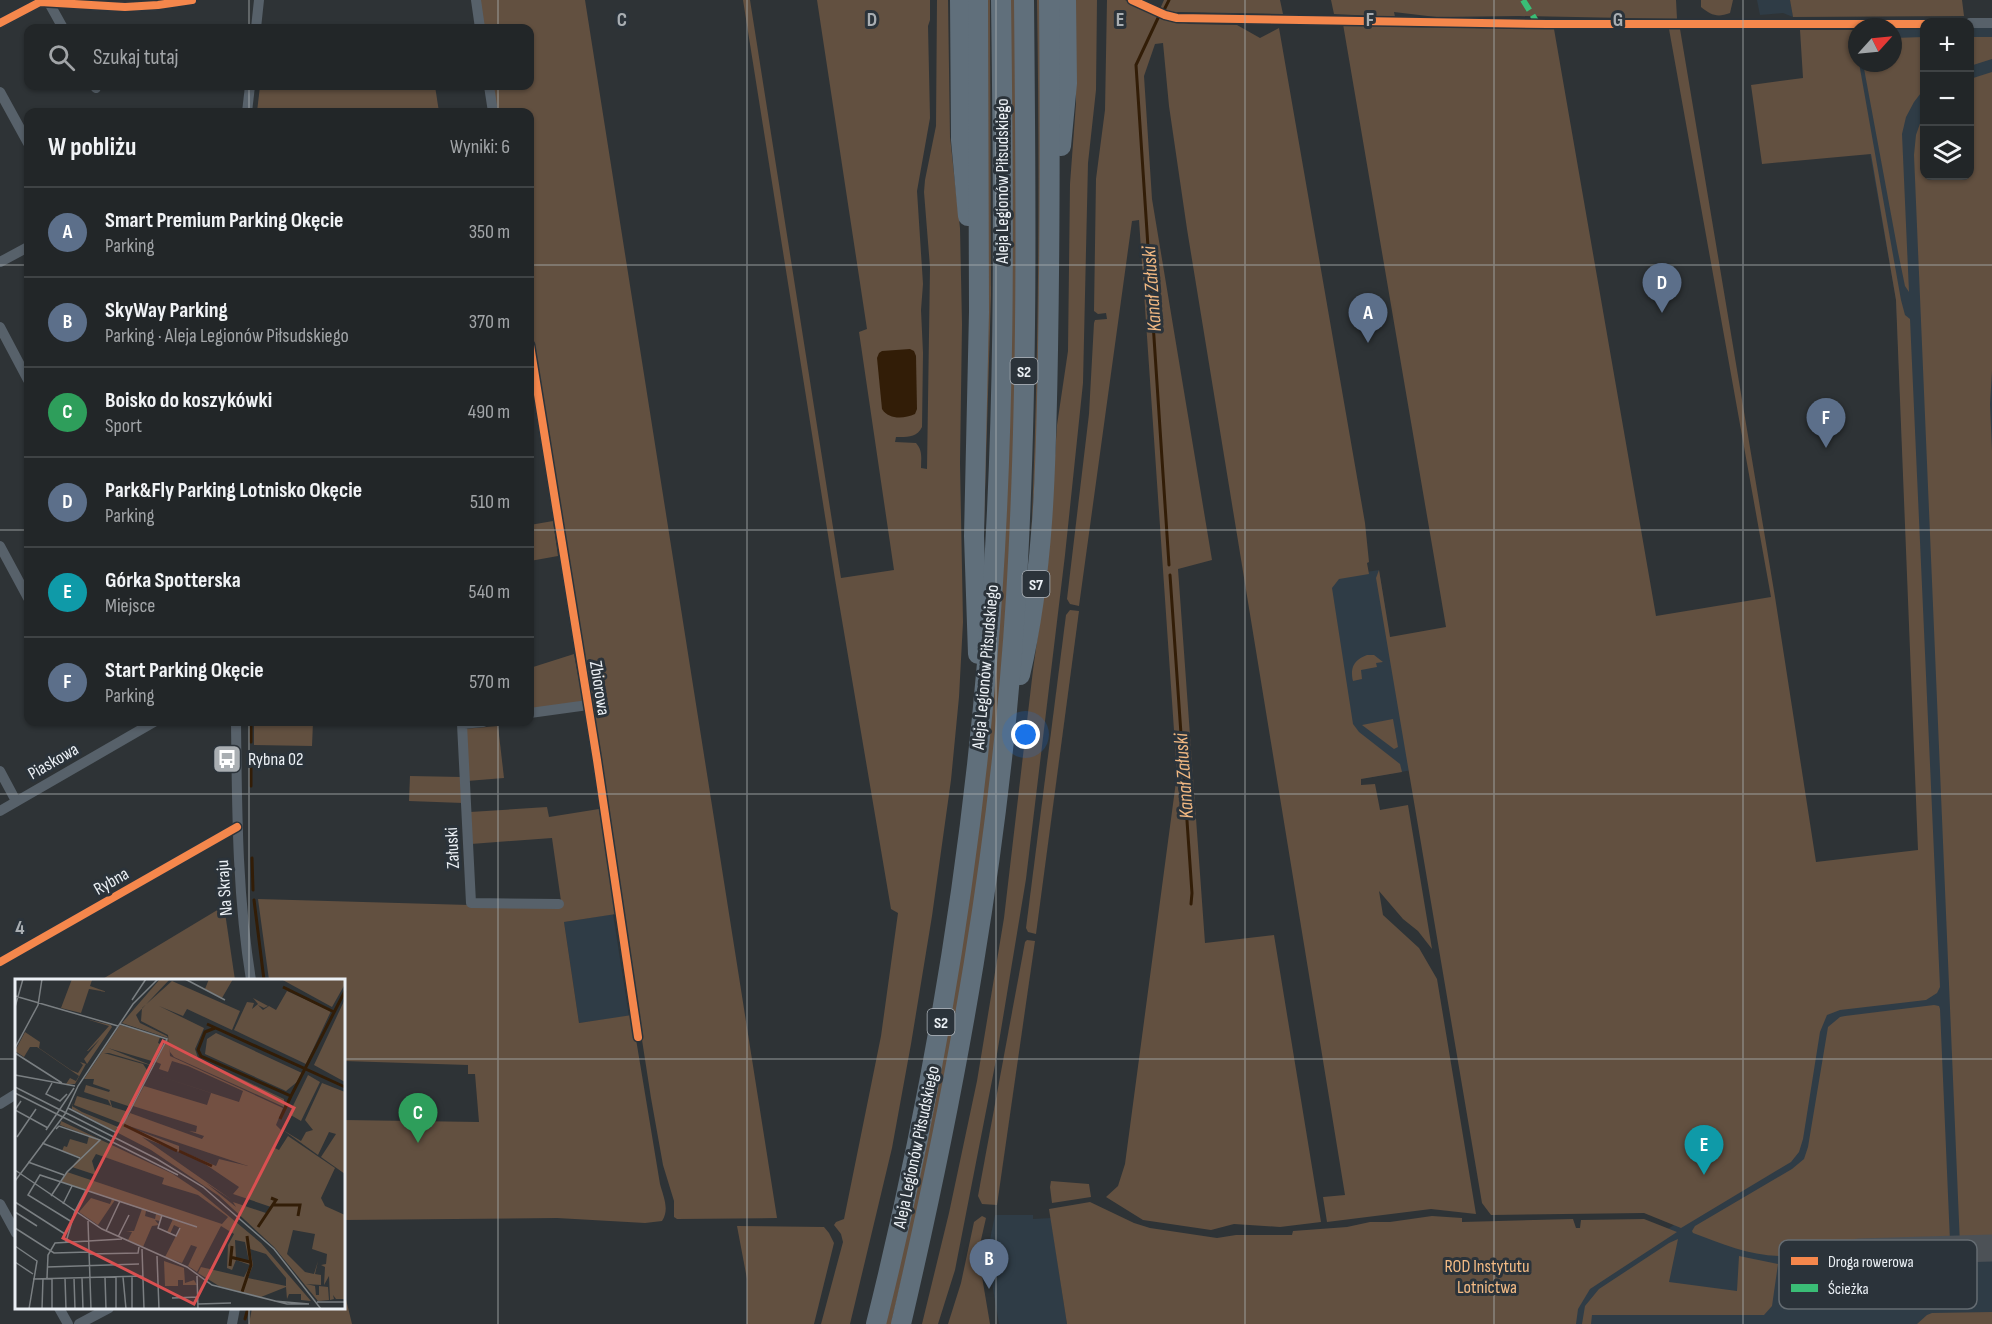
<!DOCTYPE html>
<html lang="pl">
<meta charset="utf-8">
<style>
:root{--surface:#222628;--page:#2e3234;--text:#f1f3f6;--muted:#a2a5a8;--line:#3f4345;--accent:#bca0f2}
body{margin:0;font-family:"Sofia Sans Condensed",sans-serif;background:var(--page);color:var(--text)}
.controls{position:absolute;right:18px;top:18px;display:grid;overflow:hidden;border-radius:12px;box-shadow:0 2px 4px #0004}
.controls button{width:54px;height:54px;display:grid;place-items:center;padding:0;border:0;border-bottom:2px solid var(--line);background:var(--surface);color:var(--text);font:30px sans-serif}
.compass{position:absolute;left:1848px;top:18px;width:54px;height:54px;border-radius:50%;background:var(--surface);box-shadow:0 2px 4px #0004;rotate:63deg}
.you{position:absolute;left:1026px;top:735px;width:21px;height:21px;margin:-15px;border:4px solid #fff;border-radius:50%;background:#1a73e8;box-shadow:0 0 0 9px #1a73e833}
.badge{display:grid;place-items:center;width:39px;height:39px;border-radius:50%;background:var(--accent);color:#fff;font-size:20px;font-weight:700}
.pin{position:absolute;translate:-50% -50px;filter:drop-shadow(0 2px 3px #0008)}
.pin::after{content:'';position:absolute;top:32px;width:21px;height:18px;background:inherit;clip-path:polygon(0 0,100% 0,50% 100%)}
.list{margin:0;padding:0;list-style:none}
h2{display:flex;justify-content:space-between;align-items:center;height:78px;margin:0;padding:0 24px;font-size:26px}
h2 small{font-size:20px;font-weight:400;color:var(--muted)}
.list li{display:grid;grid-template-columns:39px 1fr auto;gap:18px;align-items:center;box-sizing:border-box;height:90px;padding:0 24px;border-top:2px solid var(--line)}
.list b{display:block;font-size:22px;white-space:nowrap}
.list p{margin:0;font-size:20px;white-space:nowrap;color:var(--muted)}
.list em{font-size:20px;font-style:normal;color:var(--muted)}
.icon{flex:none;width:33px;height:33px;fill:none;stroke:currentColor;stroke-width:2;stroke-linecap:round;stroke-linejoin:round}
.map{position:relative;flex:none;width:1992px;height:1324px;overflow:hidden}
.search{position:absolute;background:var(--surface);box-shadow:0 2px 4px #0004;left:24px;top:24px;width:510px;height:66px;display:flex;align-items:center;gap:15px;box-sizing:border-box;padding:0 21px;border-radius:12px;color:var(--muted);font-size:22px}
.panel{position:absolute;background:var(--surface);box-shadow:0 2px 4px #0004;left:24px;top:108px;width:510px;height:618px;border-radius:12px}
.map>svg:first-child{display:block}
.built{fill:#2f3c46}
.green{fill:#625040}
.water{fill:#321d07}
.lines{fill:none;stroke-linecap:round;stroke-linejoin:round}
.stream{stroke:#321d07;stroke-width:3}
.taxiway{stroke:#4c5156;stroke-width:27}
.street{stroke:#57616a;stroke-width:10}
.highway{stroke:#606f7b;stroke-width:20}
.quiet{stroke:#3abd76;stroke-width:6;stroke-dasharray:12 6;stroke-linecap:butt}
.cycleway-casing{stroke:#2b333a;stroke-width:11}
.cycleway{stroke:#f5874c;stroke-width:8}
.grid{fill:none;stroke:#a9aeb2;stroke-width:1.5;stroke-opacity:0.55}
.labels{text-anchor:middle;stroke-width:6;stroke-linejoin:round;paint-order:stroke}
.shield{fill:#2b333a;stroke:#b1b7bd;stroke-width:1.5}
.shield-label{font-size:16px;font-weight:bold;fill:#ebf0f5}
.street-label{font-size:18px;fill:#ebf0f5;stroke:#2b333a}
.poi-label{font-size:18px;fill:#ebf0f5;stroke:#2b333a;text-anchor:start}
.park-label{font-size:18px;fill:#f3bb85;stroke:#2b333a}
.water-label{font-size:20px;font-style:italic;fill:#f1b882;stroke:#2b333a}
.inset-river{fill:none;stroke:#321d07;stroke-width:3}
.inset-road{fill:none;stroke:#7a7f82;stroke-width:1.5}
.view{fill:#da5051;fill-opacity:0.15;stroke:#da5051;stroke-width:3}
.inset-edge{fill:none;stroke:#ebf0f5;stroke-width:3}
.key{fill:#2b333a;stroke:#656c72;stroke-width:1.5}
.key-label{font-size:16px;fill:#ebf0f5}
.grid-label{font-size:20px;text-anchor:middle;font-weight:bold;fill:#a9aeb2;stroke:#2b333a;stroke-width:6;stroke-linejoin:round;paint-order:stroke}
</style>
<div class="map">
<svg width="1992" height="1324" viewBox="0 0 1992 1324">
<rect width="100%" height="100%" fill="#2e3336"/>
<!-- built -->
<g class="built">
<path d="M1757,0H1790L1793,17L1783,13L1760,15Z"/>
<path d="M1970,28H1992V1324H1568L1573,1290L1795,1147L1817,1006L1925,993L1896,300L1848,30H1857V63H1893V29H1924V176H1970Z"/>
<path d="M1379,570L1412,770L1361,779L1328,578Z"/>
<path d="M613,914L629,1016L579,1023L564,922Z"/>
<path d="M995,1215H1033V1219L1051,1218L1067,1324H999L987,1254Z"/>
</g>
<!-- green -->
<g class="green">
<path d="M480,0H585L777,1218L677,1219L674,1217V1201L663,1165L651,1098L530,317V112H497L493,86H530V28H484Z"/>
<path d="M743,0H750L841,578L894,570L859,332L867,329L817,0H930V20L928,26L930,118L917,191L923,284L921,310L923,353L922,427C917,438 906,437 896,437L895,442L916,443C923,451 921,458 921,468L927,469L930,267L924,192L925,180L936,126L937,0H948L950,137L960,228L962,324L960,463L963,622L959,697L951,780L932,916L911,1044L892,1148L850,1324H821L843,1242L841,1234L834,1225L836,1222L844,1219L881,1036L898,913L891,909L835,579Z"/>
<path d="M984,0H990L991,295L983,559Z"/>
<path d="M1010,0H1016C1017,225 1020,451 1001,675C989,817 968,959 942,1099C928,1173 909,1247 892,1320V1324H885L921,1171L942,1064L975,852Z"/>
<path d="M1037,0H1042V354L1030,562C1039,375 1040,187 1037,0Z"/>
<path d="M1076,0H1097L1096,90L1088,163L1083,383L1065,555L1026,879L996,1060L955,1270L938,1324H922L949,1213L977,1081L1004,918L1033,670L1048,562L1057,425L1068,351L1070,184L1076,103Z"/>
<path d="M1107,0H1125L1166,19L1189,24L1237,25L1260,38L1279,28L1365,523L1369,562L1367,563L1369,574L1339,579L1332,588L1353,724L1359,732L1400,764L1402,772L1361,779V785L1375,784L1380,810L1408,805L1432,949L1418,931L1403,919L1379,891L1383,915L1419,948L1437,979L1476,1214L1431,1209L1327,1222L1323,1197L1345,1195L1187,229L1169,106L1163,43L1155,44L1144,76L1152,199L1212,560L1178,569L1205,943L1274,935L1321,1222L1280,1227L1234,1224L1211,1230L1143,1220L1106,1197L1118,1186L1125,1164L1177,774L1139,220L1132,221L1079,606L1070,604L1067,599L1089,414L1094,323L1095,320L1107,319L1106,313L1098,314L1094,311L1096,179L1105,110Z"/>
<path d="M1164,0H1280L1283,14L1178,12L1169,14L1160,9Z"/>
<path d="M1331,0H1676L1677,19L1519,16L1436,17L1394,12L1395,17L1334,14Z"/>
<path d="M1701,0H1733L1730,13C1717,18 1711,15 1701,7Z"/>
<path d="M1790,0H1962L1964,16L1793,17Z"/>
<path d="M1343,24L1401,27L1554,29L1656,616L1771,597L1669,29H1680L1775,597L1816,862L1918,850L1896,300L1871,154L1762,164L1751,85L1803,78L1800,30H1857L1855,39L1857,63H1859L1901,300L1905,315L1910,319L1940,987L1937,993L1926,1000L1840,1010L1827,1015L1820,1032L1803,1139L1799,1152L1791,1162L1681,1228L1644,1213L1491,1215L1482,1203L1376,578L1379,570L1390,637L1446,627Z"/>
<path d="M1924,37V89L1914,102L1906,117L1902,134L1909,292L1905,286L1898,252L1863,63H1893V38Z"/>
<path d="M1970,37H1992V59L1970,66Z"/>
<path d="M1992,72V371L1990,404L1992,451V1244L1960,1245L1914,155L1916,135L1924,112V176H1970V79Z"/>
<path d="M260,86H435L439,112H257Z"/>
<path d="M553,521L558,556L530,561V525Z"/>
<path d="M1070,610L1079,611L1036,934L1028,932L1026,928L1066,615Z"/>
<path d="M574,654L583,701L534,710L530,690V668Z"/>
<path d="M1367,655H1374L1383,662L1376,663L1377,667L1361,670L1362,679L1353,681C1350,667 1354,660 1367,655Z"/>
<path d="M1393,719L1398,747L1394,749L1362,725Z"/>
<path d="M254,722H313L312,746L254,745Z"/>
<path d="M498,726L504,778L467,781L464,729Z"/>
<path d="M410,776L462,777L463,803L409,801Z"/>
<path d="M547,807L549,817L599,809L616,914L564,922L579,1023L632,1015L660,1184C663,1196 670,1209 662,1221L645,1223L557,1218L344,1220V1120L479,1122L475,1074H468V1065L344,1061V980H269L258,899L469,905L561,901L552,838L471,844L470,812Z"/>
<path d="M224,906L235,980H101Z"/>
<path d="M1027,940L1035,941L997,1205L982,1204L978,1196L1025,942Z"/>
<path d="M1934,1005L1939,1006L1940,1009L1950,1241L1948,1244L1781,1250L1779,1256C1748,1255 1722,1244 1693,1233L1692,1231L1695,1226L1792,1169L1804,1159L1808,1147L1828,1027L1840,1017L1845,1016Z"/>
<path d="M1051,1181L1089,1184L1091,1197L1052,1203L1050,1187Z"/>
<path d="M1090,1202L1134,1223L1150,1228L1217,1238L1236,1235H1292L1293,1231L1347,1227L1370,1222H1390L1432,1216L1462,1218V1222L1573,1219L1576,1228H1580L1581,1220L1644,1219L1677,1232L1590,1289L1578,1309L1576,1324H1067L1049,1209Z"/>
<path d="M982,1216L986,1218L978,1253L990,1324H948L961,1283L974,1222Z"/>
<path d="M737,1226L824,1227L829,1233L834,1243L814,1324H747V1279Z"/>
<path d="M1678,1239L1669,1282L1737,1291L1739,1256L1778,1264L1772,1306L1764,1315H1592L1591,1324H1582L1585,1306L1599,1289L1669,1243Z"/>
<path d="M344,1291L352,1324H249L252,1308H344Z"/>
<path d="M1992,1312V1324H1917L1927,1315L1932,1313Z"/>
</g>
<!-- water -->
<path class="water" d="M910,349L914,351L916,356L917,409L915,414C904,419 889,420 882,409L877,358L879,353L882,351Z"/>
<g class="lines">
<!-- stream -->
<g class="stream">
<path d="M1164,10L1169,0"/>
<path d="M1158,18L1136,65L1169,565"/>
<path d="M1170,575L1192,893L1191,904"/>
<path d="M251,722V742"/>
<path d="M251,755V786"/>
<path d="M252,858L253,890"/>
<path d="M254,900L264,980"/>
<path d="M245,1319L248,1308"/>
</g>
<!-- taxiway -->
<path class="taxiway" d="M1845,1256L1859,1252L1992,1248"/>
<!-- street -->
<g class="street">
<path d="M476,0L480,28"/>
<path d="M1132,0L1165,15L1177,18L1547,24H1924"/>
<path d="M48,1L63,28"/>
<path d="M0,23L40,2L125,7L158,5L192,0"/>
<path d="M1970,23H1992"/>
<path d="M256,28L259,0"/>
<path d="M95,86L96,88"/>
<path d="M489,86L493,112"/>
<path d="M0,92L28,143"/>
<path d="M247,112L250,86"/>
<path d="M0,262L28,247"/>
<path d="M0,327L28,380"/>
<path d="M530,345L597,760L638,1037"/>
<path d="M0,546L28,598"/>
<path d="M530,713L588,705"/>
<path d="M236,722C237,809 237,894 251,980"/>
<path d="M483,722L462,724L471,903L559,904"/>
<path d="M0,771L16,801"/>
<path d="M0,811L154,722"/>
<path d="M0,962L237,827"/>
<path d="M0,1104L16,1094"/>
<path d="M0,1204L16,1233"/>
<path d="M59,1308L68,1324"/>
<path d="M79,1324L109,1308"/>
<path d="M232,1324L235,1308"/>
</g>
<!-- highway -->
<g class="highway">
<path d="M960,0L961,140L968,216"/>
<path d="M978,0L979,312L974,536L978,654"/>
<path d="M1061,146L1067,83L1066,0"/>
<path d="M1020,675C1045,568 1046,459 1048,350C1050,233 1050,117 1049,0"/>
<path d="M876,1324C930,1107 968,887 987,663C1006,443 1004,221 1001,0"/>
<path d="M901,1324C957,1085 1001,842 1016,597C1028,398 1026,199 1024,0"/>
</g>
<!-- quiet -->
<path class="quiet" d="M1523,0L1538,24"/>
<!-- cycleway casing -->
<g class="cycleway-casing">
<g id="cycleway">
<path d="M1132,0L1165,15L1177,18L1547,24H1924"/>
<path d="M0,23L40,2L125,7L158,5L192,0"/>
<path d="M530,345L597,760L638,1037"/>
<path d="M0,962L237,827"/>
</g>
</g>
<!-- cycleway -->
<use href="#cycleway" class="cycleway"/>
</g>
<!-- grid -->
<path class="grid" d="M249,0V28M498,0V28M747,0V1324M996,0V1324M1245,0V1324M1494,0V1324M1743,0V1324M249,86V112M498,86V112M0,265H28M530,265H1992M0,530H28M530,530H1992M249,722V980M498,722V1324M0,794H1992M0,1059H16M344,1059H1992M249,1308V1324"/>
<!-- icons -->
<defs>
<g id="bus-square" transform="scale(1.5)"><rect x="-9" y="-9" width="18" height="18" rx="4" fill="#a9aeb2" stroke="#2b333a"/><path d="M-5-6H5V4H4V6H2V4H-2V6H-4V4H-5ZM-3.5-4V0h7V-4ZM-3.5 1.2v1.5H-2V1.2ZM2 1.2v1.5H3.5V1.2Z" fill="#fff"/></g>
</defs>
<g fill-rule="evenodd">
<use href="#bus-square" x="227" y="759"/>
</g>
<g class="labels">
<!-- shield labels -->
<g class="shield">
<rect x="1010.5" y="358" width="27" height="26" rx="4.5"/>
<rect x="1022.5" y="571" width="27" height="26" rx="4.5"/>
<rect x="927.5" y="1009" width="27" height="26" rx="4.5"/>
</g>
<g class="shield-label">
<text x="1024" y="377">S2</text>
<text x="1036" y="590">S7</text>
<text x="941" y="1028">S2</text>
</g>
<!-- street labels -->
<g class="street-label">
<text transform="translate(1002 181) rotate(-90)" y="6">Aleja Legionów Piłsudskiego</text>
<text transform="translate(985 667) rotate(-85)" y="6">Aleja Legionów Piłsudskiego</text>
<text transform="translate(600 688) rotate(81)" y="6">Zbiorowa</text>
<text transform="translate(53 761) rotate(-30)" y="6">Piaskowa</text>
<text transform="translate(452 848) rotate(-93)" y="6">Załuski</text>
<text transform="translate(111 881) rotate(-30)" y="6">Rybna</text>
<text transform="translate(224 888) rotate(-94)" y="6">Na Skraju</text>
<text transform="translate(916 1147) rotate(-78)" y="6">Aleja Legionów Piłsudskiego</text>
</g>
<!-- poi labels -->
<g class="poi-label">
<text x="248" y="765">Rybna 02</text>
</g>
<!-- park labels -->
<g class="park-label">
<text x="1487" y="1272">ROD Instytutu<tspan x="1487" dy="21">Lotnictwa</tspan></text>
</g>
<!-- water labels -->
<g class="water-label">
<text transform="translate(1151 289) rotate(-94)" y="7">Kanał Załuski</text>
<text transform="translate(1183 776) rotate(-94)" y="7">Kanał Załuski</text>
</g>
</g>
<!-- overview -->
<g transform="translate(15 979)">
<rect width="330" height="330" fill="#2e3336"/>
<path d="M57,0L77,1L75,7L92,13L74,10L66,34L46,29ZM145,0H155L121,36L125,44L152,57L154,61L155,77L268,129L261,146L266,151L258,168L264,171L273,157L320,189L306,219L310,227L330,236V320H321L318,316L319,320L315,321L314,297L309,306L310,288L306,286L311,285L312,275L297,270L300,255L278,251L272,275L290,293L299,295L303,282L300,295L306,296V306L291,305L300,307L301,316H304V307L313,308L314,321L303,322L259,268L204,217L136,171L57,130V126L58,124L57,127L67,133L103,148L108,145L59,126L62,117L96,127L93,121L69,113L71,106L94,113L95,111L78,105L79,100H69L105,46L145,58L143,64L148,66L140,83L93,69L138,87L94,74H89L128,85L134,94L116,128L95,121L97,128L114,133L113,138L115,134L187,160L189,157L174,152L181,153L182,147L118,127L129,107L192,126L196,114L135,94L224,123L228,112L173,87L157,82L153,93L144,90L146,85L141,83L153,59L107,44ZM111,147V146L233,187L204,180L201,187L164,171V167ZM127,158L184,181L224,208L218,215L256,228L251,234L218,223L221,228L191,204L217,221ZM194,0H218L207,19L190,10ZM266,0H330V5L317,28ZM157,2L225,32L217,51L172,30L168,37L144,27L189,49L180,70L183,79L269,120V128L159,78L155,73L153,56L126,42L127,29ZM272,12L316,32L291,85L219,51L232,23L239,24L237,30L243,25L238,19L253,27L249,29L243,26L248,31L254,27L261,31ZM330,20V103L299,86ZM71,40L96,46L97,48L72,85L69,80L85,60L73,72H72L94,47ZM10,53L25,63L24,69L56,91L63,94L68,86L65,83L71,85L60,105H51L55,99L61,102L64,97L22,68H15L9,78L0,72ZM201,54L287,94L282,103L271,112L190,75L192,60ZM293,96L305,103L286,142L274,135ZM307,104L330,113V195L306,178L321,155L314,153L303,176L268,151L286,162L291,153L298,151L290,141ZM46,142L158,195L185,213L246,264L296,322L286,321V315H274L272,320L271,308L246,318L204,307L183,294L186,288L229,298L235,286L221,281L217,291L212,289L213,266L219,255L206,247L182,293L173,287L182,268L176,266L167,284L150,278L165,249L159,246L155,255L152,253L158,240L147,236L145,242L140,241L144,246L137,247L128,268L113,261L117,253L111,252H119L127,230L131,232L130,237L140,240L141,235L46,203L52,193L207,245L213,238L183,216L147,205L80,184L147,205L149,199L81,175L77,182L81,196L57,188L65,178L47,172L49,167L52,168L55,160L72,165L74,157L45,146ZM220,261L230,263L234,282L221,279ZM235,270L251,275L271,299V307L233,299L238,286ZM76,219L95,225L97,220L100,221L83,246L64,233ZM149,282L169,289L170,304L179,301L182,306H168V301H163V307H150Z" fill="#625040" fill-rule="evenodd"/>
<path class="inset-river" d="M268,8L319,33M192,45L330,108M200,49L190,53L183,71L186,77L276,117L330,12M265,140L276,117M109,146L162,172M164,172L197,187M258,226H285L283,237M243,248L261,221L256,219M215,278L235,283M215,287L217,267M227,313L236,286L232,257"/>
<path class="inset-road" d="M170,0L210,21M0,17L103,47M117,21L131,0M0,28L8,0M0,69L23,26L27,0M0,74L47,104M0,96L60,107M37,104L31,115L45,122L52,115M0,108L142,180L188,208L259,270L306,330M0,114L163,196M6,122L0,131L33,149M53,129L102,154M102,149L109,143L152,60L105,45M31,151L59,109M2,158L21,130M27,164L65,179M13,183L49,196M0,191L87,250L172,288L197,306L272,325H294L259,322M0,202L50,135L63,107L118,25L143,0M36,217L52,193L85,161L44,147L41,150M0,223L50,255M48,225L57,207M60,232L71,211M0,233L22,247M147,236L143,249L161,257L165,249M73,242L76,330M57,243L13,216L25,196L182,248M0,249L39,274L74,273M91,252L105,222M103,258L114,236M51,263L60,232M0,267L22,282L14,330M127,270L129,330M74,275L123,274L124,268M142,277L144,330M0,283L18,295M32,288L124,285M182,297L183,330M90,298L91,330M101,298V330M108,298L111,330M117,298V330M32,299L33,276L40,264L107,260M37,299V330M50,299L51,330M59,299L60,330M67,299L68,330M18,300L128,297M157,319L183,318M302,323H330M183,325L216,324M27,330L28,299"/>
<path class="view" d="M148,62L279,129L179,325L48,259Z"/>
<rect width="330" height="330" class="inset-edge"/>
</g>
<!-- legend -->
<rect x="1779" y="1240" width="198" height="69" rx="9" class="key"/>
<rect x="1791" y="1257" width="27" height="8" fill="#f5874c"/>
<rect x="1791" y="1284" width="27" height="8" fill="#3abd76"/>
<g class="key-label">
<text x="1828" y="1267">Droga rowerowa</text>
<text x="1828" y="1294">Ścieżka</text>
</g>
<g class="grid-label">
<text x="622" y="26">C</text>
<text x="872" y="26">D</text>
<text x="1120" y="26">E</text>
<text x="1370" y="26">F</text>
<text x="1618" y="26">G</text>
<text x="20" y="934">4</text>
</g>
</svg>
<div class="controls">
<button>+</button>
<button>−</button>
<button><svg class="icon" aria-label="layers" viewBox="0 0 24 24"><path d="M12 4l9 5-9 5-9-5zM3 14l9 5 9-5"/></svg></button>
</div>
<svg class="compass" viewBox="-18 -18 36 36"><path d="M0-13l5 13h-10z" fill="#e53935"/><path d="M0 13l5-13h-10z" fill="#a2a5a8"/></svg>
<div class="you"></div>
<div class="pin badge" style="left:1368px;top:343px;background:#5c6f8a">A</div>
<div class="pin badge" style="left:989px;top:1289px;background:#5c6f8a">B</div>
<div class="pin badge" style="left:418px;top:1143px;background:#2e9e5b">C</div>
<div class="pin badge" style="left:1662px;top:313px;background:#5c6f8a">D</div>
<div class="pin badge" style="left:1704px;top:1175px;background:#0f9aa8">E</div>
<div class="pin badge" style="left:1826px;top:448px;background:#5c6f8a">F</div>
<div class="search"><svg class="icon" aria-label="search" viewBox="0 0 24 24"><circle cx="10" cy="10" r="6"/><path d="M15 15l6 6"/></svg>Szukaj tutaj</div>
<section class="panel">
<h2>W pobliżu<small>Wyniki: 6</small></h2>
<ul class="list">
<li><span class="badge" style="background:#5c6f8a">A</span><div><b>Smart Premium Parking Okęcie</b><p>Parking</p></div><em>350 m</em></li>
<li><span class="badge" style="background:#5c6f8a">B</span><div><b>SkyWay Parking</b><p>Parking · Aleja Legionów Piłsudskiego</p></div><em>370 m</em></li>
<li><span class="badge" style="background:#2e9e5b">C</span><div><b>Boisko do koszykówki</b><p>Sport</p></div><em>490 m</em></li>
<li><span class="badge" style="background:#5c6f8a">D</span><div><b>Park&amp;Fly Parking Lotnisko Okęcie</b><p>Parking</p></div><em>510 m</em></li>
<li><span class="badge" style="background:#0f9aa8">E</span><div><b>Górka Spotterska</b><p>Miejsce</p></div><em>540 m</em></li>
<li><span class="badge" style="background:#5c6f8a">F</span><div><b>Start Parking Okęcie</b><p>Parking</p></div><em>570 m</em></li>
</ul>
</section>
</div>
